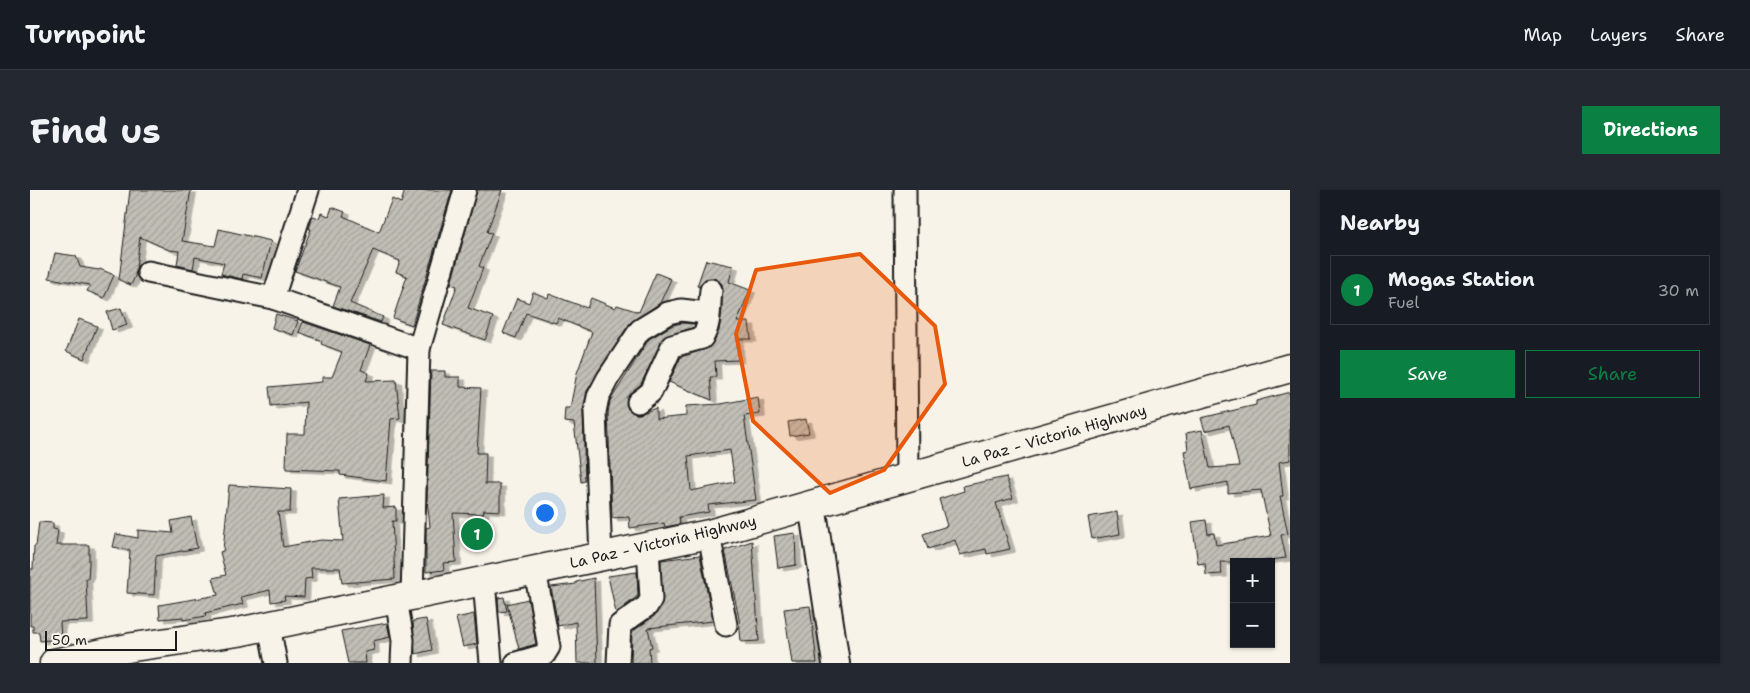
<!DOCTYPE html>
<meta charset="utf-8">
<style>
:root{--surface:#171b24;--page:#242831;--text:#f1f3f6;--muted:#9ea1a6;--line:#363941;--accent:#0b8043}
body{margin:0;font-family:"Shantell Sans",sans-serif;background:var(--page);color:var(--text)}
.controls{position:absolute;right:15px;bottom:15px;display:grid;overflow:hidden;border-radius:0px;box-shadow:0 1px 4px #0004}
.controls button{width:45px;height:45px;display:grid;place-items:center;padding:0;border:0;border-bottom:1px solid var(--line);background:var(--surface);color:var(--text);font:25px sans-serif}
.scale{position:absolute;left:15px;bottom:12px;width:132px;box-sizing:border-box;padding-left:5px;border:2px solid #1c1c1c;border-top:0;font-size:14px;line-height:18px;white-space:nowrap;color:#1c1c1c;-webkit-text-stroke:4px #f7f3e8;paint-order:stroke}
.you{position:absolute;left:514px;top:322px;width:18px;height:18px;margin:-12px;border:4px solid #fff;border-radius:50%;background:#1a73e8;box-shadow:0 0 0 8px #1a73e833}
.badge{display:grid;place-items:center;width:32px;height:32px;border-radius:50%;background:var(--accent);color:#fff;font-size:16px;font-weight:700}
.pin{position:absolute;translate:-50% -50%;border:2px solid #fff;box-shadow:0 1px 5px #0006}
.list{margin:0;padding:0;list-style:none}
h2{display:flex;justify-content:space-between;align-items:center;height:65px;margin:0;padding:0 20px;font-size:21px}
h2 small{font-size:16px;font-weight:400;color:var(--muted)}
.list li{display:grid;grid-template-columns:32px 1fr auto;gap:15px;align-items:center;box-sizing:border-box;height:70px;margin:0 10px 10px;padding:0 10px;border:1px solid var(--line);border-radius:0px}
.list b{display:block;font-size:19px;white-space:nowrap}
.list p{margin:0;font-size:16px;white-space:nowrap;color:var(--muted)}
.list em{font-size:16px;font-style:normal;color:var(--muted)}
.actions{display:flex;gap:10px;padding:15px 20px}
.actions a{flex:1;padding:11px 0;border:1px solid var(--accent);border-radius:0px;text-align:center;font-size:18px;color:var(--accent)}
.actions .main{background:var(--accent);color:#fff}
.map{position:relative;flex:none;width:1260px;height:473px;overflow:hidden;border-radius:0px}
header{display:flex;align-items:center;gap:30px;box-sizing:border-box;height:70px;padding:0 25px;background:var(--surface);border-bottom:1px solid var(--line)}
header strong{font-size:24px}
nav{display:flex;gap:28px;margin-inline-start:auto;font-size:18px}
.intro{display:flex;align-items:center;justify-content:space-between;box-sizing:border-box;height:120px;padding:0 30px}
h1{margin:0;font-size:35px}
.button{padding:12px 22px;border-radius:0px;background:var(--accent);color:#fff;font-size:18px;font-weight:700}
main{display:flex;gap:30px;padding:0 30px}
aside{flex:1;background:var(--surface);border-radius:0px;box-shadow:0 1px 4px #0004}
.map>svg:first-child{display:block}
.building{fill:url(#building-hatch);stroke:#1c1c1c;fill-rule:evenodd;filter:url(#shadow)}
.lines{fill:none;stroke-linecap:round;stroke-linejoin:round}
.minor-casing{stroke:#1c1c1c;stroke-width:25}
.tertiary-casing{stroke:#1c1c1c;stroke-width:30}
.secondary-casing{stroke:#1c1c1c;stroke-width:31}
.minor{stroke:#f7f3e8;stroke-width:21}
.tertiary{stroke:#f7f3e8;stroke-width:26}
.secondary{stroke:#f7f3e8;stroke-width:28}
.marked{fill:#e8590c;fill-opacity:0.2;stroke:#e8590c;stroke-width:4;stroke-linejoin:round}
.labels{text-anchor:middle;stroke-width:5;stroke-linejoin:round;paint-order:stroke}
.street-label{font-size:15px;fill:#1c1c1c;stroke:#f7f3e8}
</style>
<header>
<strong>Turnpoint</strong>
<nav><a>Map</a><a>Layers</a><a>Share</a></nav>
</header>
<div class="intro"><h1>Find us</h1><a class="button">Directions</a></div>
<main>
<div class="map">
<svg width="1260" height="473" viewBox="0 0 1260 473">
<defs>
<pattern id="building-hatch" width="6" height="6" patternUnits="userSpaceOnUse" patternTransform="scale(1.25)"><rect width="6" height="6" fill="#c0beb5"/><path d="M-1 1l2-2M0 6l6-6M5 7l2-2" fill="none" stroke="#a4a39b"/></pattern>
<filter id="shadow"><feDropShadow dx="5.5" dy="3" stdDeviation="0" flood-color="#0004"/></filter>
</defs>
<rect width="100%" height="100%" fill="#f7f3e8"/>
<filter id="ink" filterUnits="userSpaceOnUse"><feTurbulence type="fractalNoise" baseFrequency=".02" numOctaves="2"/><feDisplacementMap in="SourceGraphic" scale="10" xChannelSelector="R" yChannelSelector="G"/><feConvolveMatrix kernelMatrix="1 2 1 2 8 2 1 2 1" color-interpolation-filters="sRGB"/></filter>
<g filter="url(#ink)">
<!-- building -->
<g class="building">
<path d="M100,0H161L152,51L185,56L189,39L241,51L232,88L213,84L212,89L191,84L194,73L165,67L163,79L147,75L149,61L139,60L110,47L105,86L101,95L89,90Z"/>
<path d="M375,0H422L382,135L363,128L377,86L366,82L370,71L343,60L320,113L353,127L351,132L303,116L310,97L265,81L281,39H279L283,26L289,28L291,23L299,26L302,17L315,22L313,26L349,42L362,9L371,13Z"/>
<path d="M447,0H472L457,42L462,43L449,76L453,78L438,118L463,127L455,150L413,135L427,96L421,94Z"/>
<path d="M25,63L46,66L50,77L69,80L70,79L84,85L74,108L57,101L60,95L19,88Z"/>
<path d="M676,70L703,76L699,92L720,100L707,132H719L721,149H708V170L685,171L686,187H680L682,210L639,192L651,167L679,158L689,141L692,120V94L682,88L675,89L669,97L667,96Z"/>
<path d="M626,83L641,89L630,113L600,133L557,201L553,222L555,291L551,292L544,233L534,232L535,218H540L547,183L562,142L528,128L526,133L496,123L486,148L473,143L487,108L499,113L503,102L518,108L519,104L557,118L561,108L585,118L587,115L609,122Z"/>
<path d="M91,118L97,135L82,140L77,122Z"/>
<path d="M246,124L268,131L263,145L242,138Z"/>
<path d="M49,129L67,136L54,169L36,161Z"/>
<path d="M273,132L340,155L331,180L339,183L336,191L366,190L370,228L361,229L356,291L310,285V281L256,279L257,244H275L276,212L241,216L239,197L292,192V187H302L312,162L291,154L292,151L269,142Z"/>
<path d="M652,133L665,134L664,137L634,147L611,194L597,207L598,219L609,224L626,218V229L656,226V216L691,214L728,207L730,224L714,226L726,310L678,315L679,322L649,327L650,334L635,337L634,333L600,338L599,327L582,328L578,223L580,211L619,149L643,135ZM700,260L705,292L661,301L658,266Z"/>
<path d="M401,181H415V187H430V197L451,198L447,263H456L455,294H470V321L454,320L453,324L423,323L426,372L413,373L414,380L396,382V338L400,337L397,309Z"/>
<path d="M1260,202V270L1249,272L1253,306H1250L1258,344L1251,345L1256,368L1225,372H1190L1192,384L1176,385L1175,373L1168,374L1162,332L1176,330L1178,344L1184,343L1186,355L1241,346L1231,300L1198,303V292L1161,299L1154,261L1158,260L1156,243L1172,240L1180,278L1209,276L1199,235L1175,241L1171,228L1226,215V211Z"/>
<path d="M776,229L779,243L760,246L758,232Z"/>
<path d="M976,287L983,308L966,313L980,359L957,364L956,359L930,365L925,350L898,359L893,344L917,336L909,309L934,301L933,296Z"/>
<path d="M199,295L261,299L260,322H248L253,357L291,350L313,351L309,309L354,305L353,318L366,317V331H362L365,389L312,393L310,378H281L282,388L275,389L274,407L254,406L255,410L241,412L240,400L211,407L213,414L175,423L176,426L153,430V427L130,429L129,415L188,405L183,388L196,385L190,362L193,361Z"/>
<path d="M1087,322L1090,344L1062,349L1058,327Z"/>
<path d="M161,327L167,358L126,366L124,405L97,403L100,360L83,357L86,344L108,348V340L143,343L141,331Z"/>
<path d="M9,332L23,333V339L28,340L26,355H59V373L58,389H56L58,431L30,432L31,449L10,451L9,442H3V436H0V379H3L4,356H6Z"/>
<path d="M765,343L766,375L748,378L744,346Z"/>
<path d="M722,351L729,451L711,452L709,429L695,360Z"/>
<path d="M670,365L683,431L618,438L622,457L619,458L620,473H601L602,442L624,426L632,415L631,370Z"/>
<path d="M607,382L608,406L586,423L578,386Z"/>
<path d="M564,388L567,473H547L546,432L528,436L521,397L546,394V392Z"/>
<path d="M474,407L477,421L469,422L468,408Z"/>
<path d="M498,409L506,454L489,459L477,414Z"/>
<path d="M780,416L787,473H762L754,419Z"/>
<path d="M444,424L447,454L433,457L426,428Z"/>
<path d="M396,429L402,460L385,464L383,431Z"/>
<path d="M357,433L360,447L343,451L344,460L335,462L336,473H318L311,441Z"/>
</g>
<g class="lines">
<!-- minor casing -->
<g class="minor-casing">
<g id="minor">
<path d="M278,0L243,108L389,159"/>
<path d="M875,0L877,288"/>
<path d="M118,82L243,108"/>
<path d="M608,212L621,202L642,156L672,148C681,135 679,116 681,100"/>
<path d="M679,344L696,435"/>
<path d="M571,367L565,222L568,207L578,188L610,140L638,123L651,120L677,123"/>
<path d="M454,391L461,473"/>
<path d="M382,406L389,159L435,0"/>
<path d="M366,409L373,450L372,473"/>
<path d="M239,436L246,473"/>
<path d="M486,473L514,465L519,457L505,380"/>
<path d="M588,473L590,435L617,416L621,409L618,357"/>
</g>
</g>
<!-- tertiary casing -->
<g class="tertiary-casing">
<path id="tertiary" d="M782,315L806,473"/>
</g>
<!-- secondary casing -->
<g class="secondary-casing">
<path id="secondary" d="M24,473L103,457L208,442L679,344L1260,178"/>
</g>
<!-- minor -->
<use href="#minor" class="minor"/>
<!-- tertiary -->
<use href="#tertiary" class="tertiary"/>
<!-- secondary -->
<use href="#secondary" class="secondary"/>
</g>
</g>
<!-- marked area -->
<path class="marked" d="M830,64L905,136L915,194L854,280L800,303L723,231L706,144L726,80Z"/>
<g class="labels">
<!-- street labels -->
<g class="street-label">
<text transform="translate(1024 246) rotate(-16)" y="5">La Paz - Victoria Highway</text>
<text transform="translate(633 352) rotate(-13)" y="5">La Paz - Victoria Highway</text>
</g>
</g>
</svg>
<div class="controls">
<button>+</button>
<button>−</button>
</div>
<div class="scale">50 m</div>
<div class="you"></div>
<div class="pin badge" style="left:447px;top:344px">1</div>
</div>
<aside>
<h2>Nearby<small></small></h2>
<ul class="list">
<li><span class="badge">1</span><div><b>Mogas Station</b><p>Fuel</p></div><em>30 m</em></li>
</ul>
<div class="actions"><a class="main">Save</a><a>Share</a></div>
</aside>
</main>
